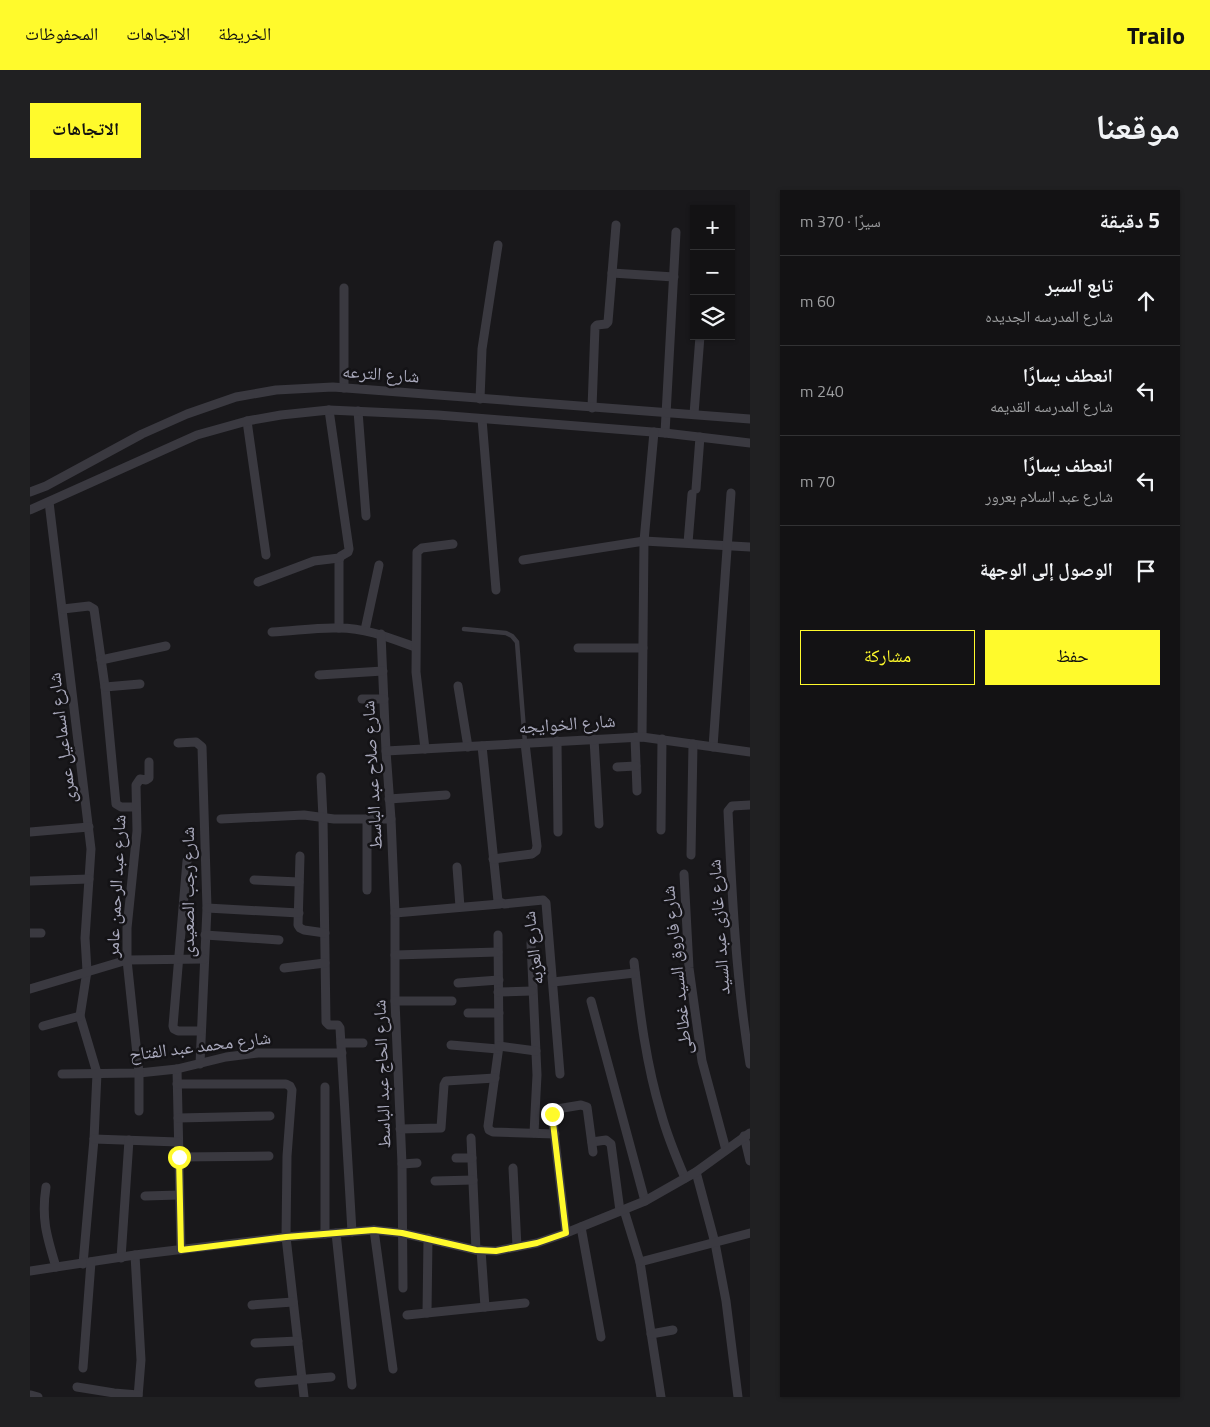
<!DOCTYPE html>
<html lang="ar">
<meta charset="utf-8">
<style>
:root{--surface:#131214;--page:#202022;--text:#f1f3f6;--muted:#9d9ea0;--line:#323234;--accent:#fffa2c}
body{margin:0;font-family:"Titillium Web","Noto Naskh Arabic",sans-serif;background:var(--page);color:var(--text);direction:rtl}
.controls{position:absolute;right:15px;top:15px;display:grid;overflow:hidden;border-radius:0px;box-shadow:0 1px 4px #0004}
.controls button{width:45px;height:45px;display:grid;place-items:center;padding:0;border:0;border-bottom:1px solid var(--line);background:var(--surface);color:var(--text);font:25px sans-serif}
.stop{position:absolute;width:15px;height:15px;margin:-11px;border:4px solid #fffa2c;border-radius:50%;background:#fff}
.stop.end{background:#fffa2c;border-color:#fff;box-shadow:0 1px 5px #0008}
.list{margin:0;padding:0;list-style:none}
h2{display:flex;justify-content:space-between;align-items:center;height:65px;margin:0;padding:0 20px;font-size:21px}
h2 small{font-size:16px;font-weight:400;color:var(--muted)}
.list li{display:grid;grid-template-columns:32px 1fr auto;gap:15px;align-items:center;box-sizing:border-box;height:90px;padding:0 20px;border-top:1px solid var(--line)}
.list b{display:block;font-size:19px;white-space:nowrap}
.list p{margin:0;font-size:16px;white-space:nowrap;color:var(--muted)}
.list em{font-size:16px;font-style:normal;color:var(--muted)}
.actions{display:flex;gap:10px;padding:15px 20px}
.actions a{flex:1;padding:11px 0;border:1px solid var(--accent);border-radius:0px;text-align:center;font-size:18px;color:var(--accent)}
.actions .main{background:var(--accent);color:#111}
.icon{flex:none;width:28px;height:28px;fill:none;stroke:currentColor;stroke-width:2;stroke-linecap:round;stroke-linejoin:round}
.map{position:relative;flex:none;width:720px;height:1207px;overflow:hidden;direction:ltr;border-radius:0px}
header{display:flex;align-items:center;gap:30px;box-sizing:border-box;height:70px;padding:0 25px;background:var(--accent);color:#111}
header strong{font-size:24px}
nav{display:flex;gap:28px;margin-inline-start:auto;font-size:18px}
.intro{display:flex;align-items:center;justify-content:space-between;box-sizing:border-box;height:120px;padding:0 30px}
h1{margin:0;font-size:35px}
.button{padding:12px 22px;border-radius:0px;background:var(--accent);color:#111;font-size:18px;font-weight:700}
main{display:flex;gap:30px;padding:0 30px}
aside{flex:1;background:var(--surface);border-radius:0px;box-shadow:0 1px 4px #0004}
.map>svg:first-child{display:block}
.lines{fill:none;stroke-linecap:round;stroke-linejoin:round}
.lane{stroke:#3a3940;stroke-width:4.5}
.street{stroke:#3a3940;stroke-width:9}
.route{stroke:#fffa2c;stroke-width:6}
.labels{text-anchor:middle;stroke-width:5;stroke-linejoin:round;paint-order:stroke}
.street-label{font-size:18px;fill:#a9a9bc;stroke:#141316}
</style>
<header>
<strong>Trailo</strong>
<nav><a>الخريطة</a><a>الاتجاهات</a><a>المحفوظات</a></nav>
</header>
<div class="intro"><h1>موقعنا</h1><a class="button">الاتجاهات</a></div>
<main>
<aside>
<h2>5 دقيقة<small>سيرًا · 370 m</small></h2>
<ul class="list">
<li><svg class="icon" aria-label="ahead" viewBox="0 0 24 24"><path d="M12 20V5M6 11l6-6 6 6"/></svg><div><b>تابع السير</b><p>شارع المدرسه الجديده</p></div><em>60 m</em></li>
<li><svg class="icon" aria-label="left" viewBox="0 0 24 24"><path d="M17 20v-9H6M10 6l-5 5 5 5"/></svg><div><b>انعطف يسارًا</b><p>شارع المدرسه القديمه</p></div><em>240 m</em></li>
<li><svg class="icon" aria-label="left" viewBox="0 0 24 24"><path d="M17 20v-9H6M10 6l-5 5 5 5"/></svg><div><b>انعطف يسارًا</b><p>شارع عبد السلام بعرور</p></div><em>70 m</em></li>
<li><svg class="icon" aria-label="arrive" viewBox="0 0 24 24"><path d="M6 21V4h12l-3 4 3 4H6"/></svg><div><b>الوصول إلى الوجهة</b></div></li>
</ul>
<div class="actions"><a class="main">حفظ</a><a>مشاركة</a></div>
</aside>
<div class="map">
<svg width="720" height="1207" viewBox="0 0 720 1207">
<rect width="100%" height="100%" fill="#19181b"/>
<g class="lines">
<!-- lane -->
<path class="lane" d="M434,439L476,443L482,446L487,452L495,553"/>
<!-- street -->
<g class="street">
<path d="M582,83L644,87"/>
<path d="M314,198V98"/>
<path d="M450,209L452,159L468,55"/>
<path d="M562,218L565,137L567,135L576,134L578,132L586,35"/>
<path d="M299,220L319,359L318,362L311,366L309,370V438"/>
<path d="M328,221L336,326"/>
<path d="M664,224L670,146"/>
<path d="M452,229L466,400"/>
<path d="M217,231L236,365"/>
<path d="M635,243L646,42"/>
<path d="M666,299L670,247"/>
<path d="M0,302L16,296L112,244L157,224L206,207L246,200L303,197L720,229"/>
<path d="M19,312L61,659L55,748L57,781L50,826L67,883L64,949L53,1074"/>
<path d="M0,320L167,245L217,231L251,225L299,220L408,225L635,243L720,253"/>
<path d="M658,353L662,304"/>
<path d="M493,370L614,351L720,357"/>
<path d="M228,392L284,371L309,368"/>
<path d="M33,419L59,416L64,419L75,497L86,614L91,617H106"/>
<path d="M335,440L349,375"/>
<path d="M242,442C265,441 287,437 309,438C336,438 360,448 385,457"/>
<path d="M351,444L356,561L361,629L365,723V811L372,974L373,1098"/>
<path d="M548,458H613"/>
<path d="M71,470L136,456"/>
<path d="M289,485L353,481"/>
<path d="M428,496L438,557"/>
<path d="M75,497L110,494"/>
<path d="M332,509H354"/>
<path d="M605,547L607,601"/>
<path d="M612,547L614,351L624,242"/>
<path d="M564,549L569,634"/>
<path d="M527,551L528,642"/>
<path d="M148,553L166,552L172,557L177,718L170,874"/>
<path d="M452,556L468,711L474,714L513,710L516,713L530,884"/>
<path d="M683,557L701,303"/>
<path d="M395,559L386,482L387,362L392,358L423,354"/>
<path d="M356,561L612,547L720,562"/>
<path d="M587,577L606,576"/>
<path d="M291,587L293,628L296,832L299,835H308L310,838L322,1042"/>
<path d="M359,609L416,605"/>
<path d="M720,615L702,616L698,621C702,706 706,790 720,874"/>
<path d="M191,629L274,625L304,629H361"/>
<path d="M631,640L632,549"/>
<path d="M0,642L59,637"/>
<path d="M661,665L663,554"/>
<path d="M270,666L268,735L270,738L274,740L295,743"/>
<path d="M463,669L502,664L506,661L507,656L495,553"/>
<path d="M157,671L143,836L144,839L148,841H171"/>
<path d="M427,677L430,717"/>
<path d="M654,684L659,778L672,871L696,960"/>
<path d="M224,690L269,692"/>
<path d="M0,691L59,689"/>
<path d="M337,700V630"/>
<path d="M177,718L269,723"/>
<path d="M365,723L470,714"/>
<path d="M0,743H11"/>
<path d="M175,745L249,750"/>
<path d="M468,745L469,856L458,936L459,940L463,942L525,944"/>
<path d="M501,753L507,885L504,943"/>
<path d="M365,765L468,762"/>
<path d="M604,772C610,823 616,874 631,923C637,945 646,967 655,988"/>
<path d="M254,778L295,773"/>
<path d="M523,792L605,783"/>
<path d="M428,793L469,790"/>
<path d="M0,799L97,770L174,769"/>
<path d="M468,802L502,801"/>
<path d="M365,811H422"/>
<path d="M561,811L615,1011"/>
<path d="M438,823H469"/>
<path d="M13,836L50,826"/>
<path d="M311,853H333"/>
<path d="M421,855L468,859"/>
<path d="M469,856L506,861"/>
<path d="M147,879L151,1060"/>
<path d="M32,884L109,883L147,879L196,867L228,863H312"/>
<path d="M147,894H256L260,896L262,900L257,966L256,1047L274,1207"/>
<path d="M295,897V1044"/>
<path d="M109,921V883L97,770V738L107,641L106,595L110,589L116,590L119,588V572"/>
<path d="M148,928L240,926"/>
<path d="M370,939L411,938L414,895L416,891L465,888"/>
<path d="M714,946L720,971"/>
<path d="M441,948L446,1060"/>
<path d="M64,949L148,952"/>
<path d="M562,952L576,950L581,954L590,1021"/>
<path d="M149,967L239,966"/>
<path d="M426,968H442"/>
<path d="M372,974L387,973"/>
<path d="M483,978L487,1057"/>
<path d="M666,982L685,1053L696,1111L708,1207"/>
<path d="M405,991L443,990"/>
<path d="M16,997C11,1029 17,1047 26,1077"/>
<path d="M115,1006L149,1005"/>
<path d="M594,1020L610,1072L631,1207"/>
<path d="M551,1037L571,1147"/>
<path d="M344,1040L363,1179"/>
<path d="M306,1043L322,1195"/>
<path d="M536,1043L522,924L527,919L551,915L557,917L563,962"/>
<path d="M451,1060L455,1117"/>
<path d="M105,1065L111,1170L108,1207"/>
<path d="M91,1068L99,950"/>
<path d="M610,1072L720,1043"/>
<path d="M0,1081L105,1065L256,1047L344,1040L372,1043L446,1060L466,1061L481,1058L507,1053L536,1043L615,1011L666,982L720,943"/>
<path d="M222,1115L263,1112"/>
<path d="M397,1123L398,1048"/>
<path d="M377,1125L495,1113"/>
<path d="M621,1144L643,1140"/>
<path d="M225,1153L268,1151"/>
<path d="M53,1178L61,1072"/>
<path d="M229,1193L301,1187"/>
<path d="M47,1197L84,1203L108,1205"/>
<path d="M1,1205L8,1207"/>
</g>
</g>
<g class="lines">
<!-- route -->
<path class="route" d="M149,967L151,1060L256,1047L344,1040L372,1043L446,1060L466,1061L507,1053L536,1043L522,924"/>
</g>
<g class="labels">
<!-- street labels -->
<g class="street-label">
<text transform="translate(351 184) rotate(4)" y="6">شارع الترعه</text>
<text transform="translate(537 534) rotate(-4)" y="6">شارع الخوايجه</text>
<text transform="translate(32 548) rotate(-97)" y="6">شارع اسماعيل عمرى</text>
<text transform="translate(342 585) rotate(-93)" y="6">شارع صلاح عبد الباسط</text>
<text transform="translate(86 696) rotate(-87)" y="6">شارع عبد الرحمن عامر</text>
<text transform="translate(158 702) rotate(-90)" y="6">شارع رجب الصعيدى</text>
<text transform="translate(689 737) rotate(-94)" y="6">شارع غازى عبد السيد</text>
<text transform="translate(503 758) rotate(-97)" y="6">شارع العزبه</text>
<text transform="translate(647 780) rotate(-96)" y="6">شارع فاروق السيد غطاطى</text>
<text transform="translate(170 856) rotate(-7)" y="6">شارع محمد عبد الفتاح</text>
<text transform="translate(352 884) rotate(-92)" y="6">شارع الحاج عبد الباسط</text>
</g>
</g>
</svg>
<div class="controls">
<button>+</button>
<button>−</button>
<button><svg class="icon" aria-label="layers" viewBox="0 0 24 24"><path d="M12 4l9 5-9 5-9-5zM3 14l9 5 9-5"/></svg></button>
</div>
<div class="stop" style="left:149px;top:967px"></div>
<div class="stop end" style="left:522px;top:924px"></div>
</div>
</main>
